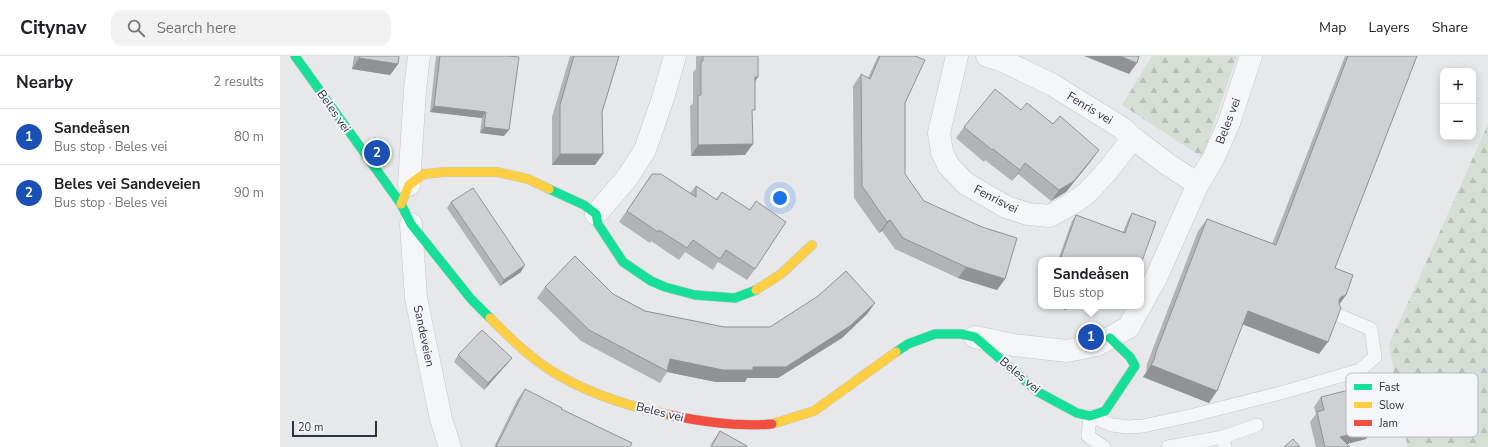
<!DOCTYPE html>
<meta charset="utf-8">
<style>
:root{--surface:#fff;--page:#f2f2f2;--text:#202124;--muted:#757577;--line:#e0e0e0;--accent:#db2777}
body{margin:0;font-family:"Nunito Sans",sans-serif;background:var(--page);color:var(--text)}
.controls{position:absolute;right:12px;top:12px;display:grid;overflow:hidden;border-radius:8px;box-shadow:0 2px 10px #0003}
.controls button{width:36px;height:36px;display:grid;place-items:center;padding:0;border:0;border-bottom:1px solid var(--line);background:var(--surface);color:var(--text);font:20px sans-serif}
.scale{position:absolute;left:12px;bottom:10px;width:85px;box-sizing:border-box;padding-left:4px;border:2px solid #2b3445;border-top:0;font-size:11px;line-height:14px;white-space:nowrap;color:#2b3445;-webkit-text-stroke:3px #f4f6f9;paint-order:stroke}
.you{position:absolute;left:500px;top:142px;width:14px;height:14px;margin:-10px;border:3px solid #fff;border-radius:50%;background:#1a73e8;box-shadow:0 0 0 6px #1a73e833}
.badge{display:grid;place-items:center;width:26px;height:26px;border-radius:50%;background:var(--accent);color:#fff;font-size:13px;font-weight:700}
.pin{position:absolute;translate:-50% -50%;border:2px solid #fff;box-shadow:0 1px 4px #0006}
.popup{position:absolute;left:758px;top:201px;width:106px;height:52px;box-sizing:border-box;display:grid;place-content:center;border-radius:8px;background:var(--surface);filter:drop-shadow(0 1px 3px #0005);font-size:13px;white-space:nowrap;color:var(--muted)}
.popup b{font-size:15px;color:var(--text)}
.popup::after{content:'';position:absolute;left:50%;top:100%;margin-left:-8px;border:8px solid transparent;border-top-color:var(--surface)}
.list{margin:0;padding:0;list-style:none}
h2{display:flex;justify-content:space-between;align-items:center;height:52px;margin:0;padding:0 16px;font-size:17px}
h2 small{font-size:13px;font-weight:400;color:var(--muted)}
.list li{display:grid;grid-template-columns:26px 1fr auto;gap:12px;align-items:center;box-sizing:border-box;height:56px;padding:0 16px;border-top:1px solid var(--line)}
.list b{display:block;font-size:15px;white-space:nowrap}
.list p{margin:0;font-size:13px;white-space:nowrap;color:var(--muted)}
.list em{font-size:13px;font-style:normal;color:var(--muted)}
.icon{flex:none;width:22px;height:22px;fill:none;stroke:currentColor;stroke-width:2;stroke-linecap:round;stroke-linejoin:round}
.map{position:relative;flex:none;width:1208px;height:391px;overflow:hidden}
header{display:flex;align-items:center;gap:24px;box-sizing:border-box;height:56px;padding:0 20px;background:var(--surface);border-bottom:1px solid var(--line)}
header strong{font-size:19px}
nav{display:flex;gap:22px;margin-inline-start:auto;font-size:14px}
.search{width:280px;height:36px;background:var(--page);display:flex;align-items:center;gap:10px;box-sizing:border-box;padding:0 14px;border-radius:12px;color:var(--muted);font-size:15px}
main{display:flex}
aside{flex:1;background:var(--surface)}
.map>svg:first-child{display:block}
.forest{fill:url(#forest-firs)}
.lines{fill:none;stroke-linecap:round;stroke-linejoin:round}
.lane-casing{stroke:#c4c6c8;stroke-width:14}
.street-casing{stroke:#c4c6c8;stroke-width:23}
.fast-casing{stroke:#c4c6c8;stroke-width:10}
.slow-casing{stroke:#c4c6c8;stroke-width:10}
.jam-casing{stroke:#c4c6c8;stroke-width:10}
.lane{stroke:#f5f6f7;stroke-width:13}
.street{stroke:#f5f6f7;stroke-width:22}
.fast{stroke:#16e098;stroke-width:9}
.slow{stroke:#ffcf43;stroke-width:9}
.jam{stroke:#f24e42;stroke-width:9}
.wall{fill:#b1b3b5}
.shaded-wall{fill:#909294}
.building{fill:#ced0d3;stroke:#909294}
.labels{text-anchor:middle;stroke-width:4;stroke-linejoin:round;paint-order:stroke}
.street-label{font-size:12px;fill:#2b3445;stroke:#f4f6f9}
.key{fill:#f4f6f9;stroke:#b8bcc3;stroke-width:1}
.key-label{font-size:11px;fill:#2b3445}
</style>
<header>
<strong>Citynav</strong>
<div class="search"><svg class="icon" aria-label="search" viewBox="0 0 24 24"><circle cx="10" cy="10" r="6"/><path d="M15 15l6 6"/></svg>Search here</div>
<nav><a>Map</a><a>Layers</a><a>Share</a></nav>
</header>
<main>
<aside>
<h2>Nearby<small>2 results</small></h2>
<ul class="list">
<li><span class="badge" style="background:#1a4fb4">1</span><div><b>Sandeåsen</b><p>Bus stop · Beles vei</p></div><em>80 m</em></li>
<li><span class="badge" style="background:#1a4fb4">2</span><div><b>Beles vei Sandeveien</b><p>Bus stop · Beles vei</p></div><em>90 m</em></li>
</ul>
</aside>
<div class="map">
<svg width="1208" height="391" viewBox="0 0 1208 391">
<defs>
<pattern id="forest-firs" width="22" height="20" patternUnits="userSpaceOnUse"><rect width="22" height="20" fill="#d6ded6"/><path d="M5 1l3.5 6h-7zM16 11l3.5 6h-7z" fill="#b8bfb9"/></pattern>
</defs>
<rect width="100%" height="100%" fill="#e6e8ea"/>
<!-- forest -->
<g class="forest">
<path d="M872,0H957L922,101L842,49Z"/>
<path d="M1208,68V391H1126L1127,388L1109,289Z"/>
</g>
<g class="lines">
<!-- lane casing -->
<g class="lane-casing">
<g id="lane">
<path d="M943,381L977,369"/>
<path d="M824,391L808,380L810,360L832,369L848,371L863,370L914,359L1008,335L1080,314L1095,301L1091,273L1058,259"/>
<path d="M888,391L943,381L945,391"/>
</g>
</g>
<!-- street casing -->
<g class="street-casing">
<g id="street">
<path d="M677,0L659,77L662,96L668,109L685,127L726,151L748,158L770,160L793,147L807,137L828,114L853,82"/>
<path d="M707,0L721,4L771,28L842,72L853,82L887,108L918,128L933,103L949,67L971,0"/>
<path d="M129,129L135,34L139,0"/>
<path d="M316,158L347,122L365,94L383,42L395,0"/>
<path d="M131,168L136,242L161,363L170,391"/>
<path d="M861,249L876,222L918,128"/>
<path d="M695,281L734,289L787,295L817,289L849,271L860,250"/>
</g>
</g>
<!-- fast casing -->
<g class="fast-casing">
<g id="fast">
<path d="M15,0L121,148L131,168L191,243L210,262"/>
<path d="M269,133L304,149L316,158L318,168L343,206L371,225L385,231L415,239L455,242L476,234"/>
<path d="M616,296L628,288L655,278H681L695,281L758,336L797,357L810,360L825,355L855,310L850,301L830,282"/>
</g>
</g>
<!-- slow casing -->
<g class="slow-casing">
<g id="slow">
<path d="M121,148L129,129L144,118L165,116H217L248,123L269,133"/>
<path d="M476,234L501,218L532,189"/>
<path d="M210,262C228,280 246,298 267,312C304,337 347,350 390,359"/>
<path d="M492,368L534,355L616,296"/>
</g>
</g>
<!-- jam casing -->
<g class="jam-casing">
<path id="jam" d="M390,359C423,366 458,371 492,368"/>
</g>
<!-- lane -->
<use href="#lane" class="lane"/>
<!-- street -->
<use href="#street" class="street"/>
<!-- fast -->
<use href="#fast" class="fast"/>
<!-- slow -->
<use href="#slow" class="slow"/>
<!-- jam -->
<use href="#jam" class="jam"/>
</g>
<!-- wall -->
<g class="wall">
<path d="M74,0H119L118,8L110,19L72,13Z"/>
<path d="M156,0H228L224,80L200,77L202,62L150,56Z"/>
<path d="M290,0H339L322,56L323,98L315,109H272V61Z"/>
<path d="M416,0H478V21L475,26L472,58L465,99L411,100L410,50L413,47V16L416,13Z"/>
<path d="M598,0H635L625,47V118L644,145L725,223L717,234L678,222L615,193L602,175L599,177L574,142L573,30L581,18L588,22Z"/>
<path d="M1065,0H1137L1055,212L1066,239L1059,249L1039,298L963,268L929,347L863,321L866,317L867,308L918,175L927,163L992,188Z"/>
<path d="M741,54L811,105L786,136L771,145L738,118L732,125L705,104L704,106L676,82L684,71Z"/>
<path d="M372,118L410,137L416,130L436,143L442,136L470,154L476,145L475,213L467,224L438,206L433,214L405,196L399,204L371,185L370,187L339,166Z"/>
<path d="M171,146L241,216L220,230L167,152Z"/>
<path d="M852,157L861,204H778L792,165L796,159L843,176L848,164Z"/>
<path d="M265,231L333,238L365,255L444,271H490L595,247L587,258L562,282L498,322H467L465,326H436L387,316L380,327L301,285L257,242Z"/>
<path d="M178,299L232,302L227,308L204,334L174,306Z"/>
<path d="M245,333L281,353L350,391H214L237,344Z"/>
<path d="M1041,341L1094,350L1089,358L1086,383L1067,388L1070,391H1036L1030,366L1036,358L1034,351Z"/>
<path d="M440,375L467,391H430L433,385Z"/>
</g>
<!-- shaded-wall -->
<g class="shaded-wall">
<path d="M804,0H840L857,7L849,18Z"/>
<path d="M79,2L118,8L110,19L72,13Z"/>
<path d="M475,21H478L470,32Z"/>
<path d="M154,50L206,56L202,62L150,56Z"/>
<path d="M204,71L229,74L224,80L200,77Z"/>
<path d="M473,88L465,99L411,100L418,89Z"/>
<path d="M819,94L811,105L786,136L771,145L779,134Z"/>
<path d="M280,98H323L315,109H272Z"/>
<path d="M745,107L738,118L732,125L740,114Z"/>
<path d="M610,164L602,175L599,177L607,166Z"/>
<path d="M245,209L241,216L220,230L224,224Z"/>
<path d="M686,211L725,223L717,234L678,222Z"/>
<path d="M1066,239L1057,251L1053,253L1061,241Z"/>
<path d="M595,247L587,258L562,282L498,322H467L465,326H436L387,316L390,303L473,311Z"/>
<path d="M774,250H789L786,254Z"/>
<path d="M968,255L1048,286L1039,298L959,267Z"/>
<path d="M232,302L227,308L204,334L208,327Z"/>
<path d="M871,309L937,335L929,347L863,321Z"/>
<path d="M1094,350L1087,360V352Z"/>
<path d="M1093,373L1086,383L1055,391L1060,381Z"/>
</g>
<!-- building -->
<g class="building">
<path d="M80,0H119L118,8L79,2Z"/>
<path d="M160,0H228L239,1L229,74L204,71L206,56L154,50Z"/>
<path d="M294,0H339L322,56L323,98H280V49Z"/>
<path d="M423,0H478V21H475V54H472L473,88L418,89V39H421V5H423Z"/>
<path d="M600,0H635L645,4L625,47V118L644,145L702,171L737,182L725,223L686,211L623,182L610,164L607,166L582,130L581,18L590,23Z"/>
<path d="M840,0H859L857,7Z"/>
<path d="M1068,0H1137L1055,212L1073,219L1066,239L1061,241L1059,244V248L1061,252L1048,286L968,255L937,335L871,309L874,304L876,296L927,163L996,189Z"/>
<path d="M715,33L741,54L747,47L773,68L780,60L819,94L794,125L779,134L745,107L740,114L713,93L712,94L684,71Z"/>
<path d="M372,118H381L416,141V130L437,144L442,136L470,154L476,145L506,166L475,213L446,194L440,203L413,184L407,192L379,174L378,176L347,155Z"/>
<path d="M193,132L245,209L224,224L171,146Z"/>
<path d="M852,157L876,166L861,208V204H780L796,159L845,177Z"/>
<path d="M295,200L333,238L365,255L444,271H490L538,240L566,215L595,247L570,270L506,311H473V314H443L390,303L387,315L309,274L265,231Z"/>
<path d="M202,274L232,302L208,327L178,299Z"/>
<path d="M1089,329L1094,350L1087,352L1093,373L1060,381L1070,391H1045L1037,356L1044,354L1041,341Z"/>
<path d="M245,333L282,352L281,353L352,387L350,391H216Z"/>
<path d="M440,375L467,390V391H431Z"/>
<path d="M1013,383L1020,391H1004Z"/>
</g>
<g class="labels">
<!-- street labels -->
<g class="street-label">
<text transform="translate(810 52) rotate(31)" y="4">Fenris vei</text>
<text transform="translate(54 55) rotate(55)" y="4">Beles vei</text>
<text transform="translate(948 65) rotate(-69)" y="4">Beles vei</text>
<text transform="translate(716 143) rotate(27)" y="4">Fenrisvei</text>
<text transform="translate(144 280) rotate(78)" y="4">Sandeveien</text>
<text transform="translate(740 319) rotate(40)" y="4">Beles vei</text>
<text transform="translate(380 356) rotate(14)" y="4">Beles vei</text>
</g>
</g>
<!-- legend -->
<rect x="1066" y="317" width="132" height="64" rx="6" class="key"/>
<rect x="1074" y="328" width="18" height="6" fill="#16e098"/>
<rect x="1074" y="346" width="18" height="6" fill="#ffcf43"/>
<rect x="1074" y="364" width="18" height="6" fill="#f24e42"/>
<g class="key-label">
<text x="1099" y="335">Fast</text>
<text x="1099" y="353">Slow</text>
<text x="1099" y="371">Jam</text>
</g>
</svg>
<div class="controls">
<button>+</button>
<button>−</button>
</div>
<div class="scale">20 m</div>
<div class="you"></div>
<div class="pin badge" style="left:811px;top:281px;background:#1a4fb4">1</div>
<div class="popup"><b>Sandeåsen</b>Bus stop</div>
<div class="pin badge" style="left:97px;top:97px;background:#1a4fb4">2</div>
</div>
</main>
